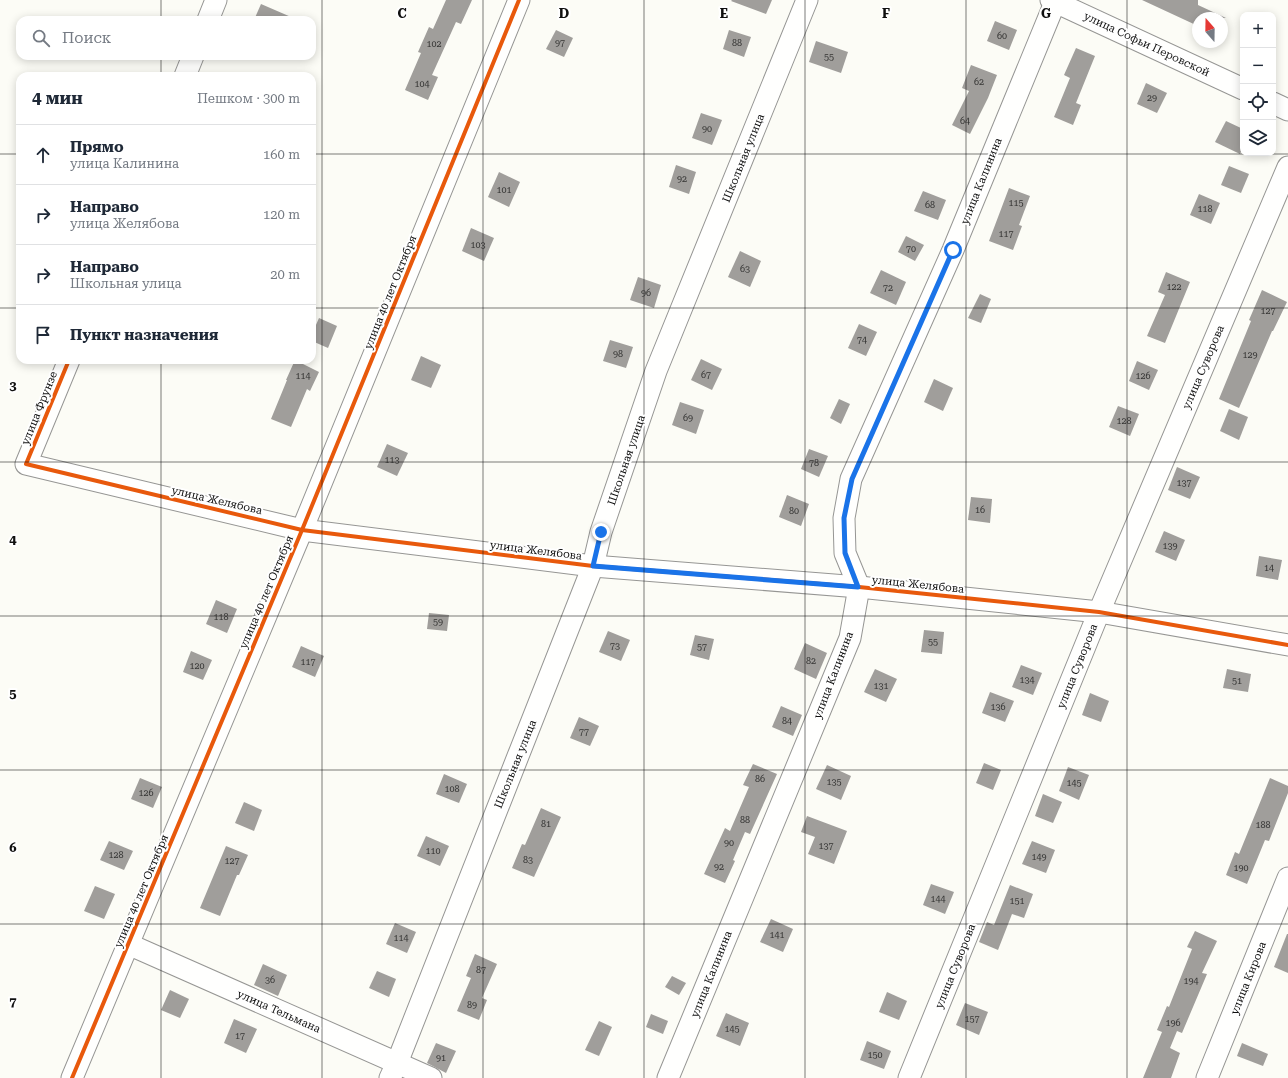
<!DOCTYPE html>
<html lang="ru">
<meta charset="utf-8">
<style>
:root{--surface:#fff;--page:#f6f6f7;--text:#1f2937;--muted:#747a83;--line:#e0e1e3}
body{margin:0;font-family:"Roboto Serif",serif;background:var(--page);color:var(--text)}
.controls{position:absolute;right:12px;top:12px;display:grid;overflow:hidden;border-radius:8px;box-shadow:0 2px 10px #0003}
.controls button{width:36px;height:36px;display:grid;place-items:center;padding:0;border:0;border-bottom:1px solid var(--line);background:var(--surface);color:var(--text);font:20px sans-serif}
.compass{position:absolute;left:1192px;top:12px;width:36px;height:36px;border-radius:50%;background:var(--surface);box-shadow:0 2px 10px #0003;rotate:340deg}
.stop{position:absolute;width:12px;height:12px;margin:-9px;border:3px solid #1a73e8;border-radius:50%;background:#fff}
.stop.end{background:#1a73e8;border-color:#fff;box-shadow:0 1px 4px #0008}
.list{margin:0;padding:0;list-style:none}
h2{display:flex;justify-content:space-between;align-items:center;height:52px;margin:0;padding:0 16px;font-size:17px}
h2 small{font-size:13px;font-weight:400;color:var(--muted)}
.list li{display:grid;grid-template-columns:26px 1fr auto;gap:12px;align-items:center;box-sizing:border-box;height:60px;padding:0 16px;border-top:1px solid var(--line)}
.list b{display:block;font-size:15px;white-space:nowrap}
.list p{margin:0;font-size:13px;white-space:nowrap;color:var(--muted)}
.list em{font-size:13px;font-style:normal;color:var(--muted)}
.icon{flex:none;width:22px;height:22px;fill:none;stroke:currentColor;stroke-width:2;stroke-linecap:round;stroke-linejoin:round}
.map{position:relative;flex:none;width:1288px;height:1078px;overflow:hidden}
.search{position:absolute;background:var(--surface);box-shadow:0 2px 10px #0003;left:16px;top:16px;width:300px;height:44px;display:flex;align-items:center;gap:10px;box-sizing:border-box;padding:0 14px;border-radius:12px;color:var(--muted);font-size:15px}
.panel{position:absolute;background:var(--surface);box-shadow:0 2px 10px #0003;left:16px;top:72px;width:300px;height:292px;border-radius:12px}
.map>svg:first-child{display:block}
.building{fill:#a09e9b}
.lines{fill:none;stroke-linecap:round;stroke-linejoin:round}
.minor-casing{stroke:#969694;stroke-width:23}
.minor{stroke:#fffffe;stroke-width:21}
.cycleway-casing{stroke:#fff;stroke-width:6}
.cycleway{stroke:#e8590c;stroke-width:4}
.route{stroke:#1a73e8;stroke-width:5}
.grid{fill:none;stroke:#101010;stroke-width:1;stroke-opacity:0.55}
.labels{text-anchor:middle;stroke-width:4;stroke-linejoin:round;paint-order:stroke}
.number-label{font-size:9px;fill:#343433}
.street-label{font-size:11px;fill:#101010;stroke:#fff}
.grid-label{font-size:13px;text-anchor:middle;font-weight:bold;fill:#101010;stroke:#fff;stroke-width:4;stroke-linejoin:round;paint-order:stroke}
</style>
<div class="map">
<svg width="1288" height="1078" viewBox="0 0 1288 1078">
<rect width="100%" height="100%" fill="#fcfcf6"/>
<!-- building -->
<g class="building">
<path d="M446,0H472L461,24L456,22L432,75L438,77L428,100L405,90L421,53L418,52L429,27L433,29Z"/>
<path d="M732,0H772L766,14L731,1Z"/>
<path d="M1142,0H1198V5L1226,18H1198V26Z"/>
<path d="M261,4L298,20H254Z"/>
<path d="M995,21L1017,30L1009,50L987,41Z"/>
<path d="M556,30L573,38L564,57L546,49Z"/>
<path d="M729,30L751,37L744,57L723,49Z"/>
<path d="M816,41L848,52L841,73L809,62Z"/>
<path d="M1076,48L1095,56L1076,103L1081,105L1073,125L1054,117L1070,78L1064,75Z"/>
<path d="M971,65L997,75L988,98L970,134L952,125L969,91L962,88Z"/>
<path d="M1146,83L1167,93L1157,113L1137,104Z"/>
<path d="M701,113L722,120L712,145L692,138Z"/>
<path d="M1226,121L1243,129V147L1240,154L1215,142Z"/>
<path d="M676,165L696,172L689,194L669,187Z"/>
<path d="M1229,166L1249,174L1241,193L1221,185Z"/>
<path d="M499,172L520,182L509,207L488,197Z"/>
<path d="M1009,188L1030,196L1019,225L1022,226L1013,250L989,241Z"/>
<path d="M923,191L946,200L938,220L914,211Z"/>
<path d="M1199,194L1220,203L1211,224L1190,215Z"/>
<path d="M471,228L494,238L484,261L462,251Z"/>
<path d="M906,236L924,245L915,261L898,252Z"/>
<path d="M740,251L761,261L750,287L728,277Z"/>
<path d="M881,270L906,282L896,305L870,293Z"/>
<path d="M1166,272L1190,282L1165,343L1147,336L1165,295L1158,292Z"/>
<path d="M638,277L661,285L654,308L630,300Z"/>
<path d="M1262,290L1287,302L1273,331H1272L1239,408L1219,399L1251,321L1249,320Z"/>
<path d="M980,294L991,299L981,323L968,318Z"/>
<path d="M319,318L337,326L328,348L312,341V334Z"/>
<path d="M859,324L877,332L866,356L848,348Z"/>
<path d="M610,340L633,347L626,368L603,361Z"/>
<path d="M421,356L441,365L431,388L411,380Z"/>
<path d="M701,359L722,369L712,390L691,380Z"/>
<path d="M295,360L319,372L310,391L307,389L291,427L271,419L287,380H286Z"/>
<path d="M1137,361L1158,370L1149,390L1129,381Z"/>
<path d="M934,379L953,388L943,411L924,402Z"/>
<path d="M839,399L850,404L841,424L830,418Z"/>
<path d="M680,402L704,410L696,434L672,425Z"/>
<path d="M1118,406L1139,414L1130,436L1109,427Z"/>
<path d="M1229,409L1248,417L1239,440L1220,431Z"/>
<path d="M387,444L408,453L397,476L377,467Z"/>
<path d="M809,449L828,456L819,477L801,469Z"/>
<path d="M1177,467L1200,477L1190,499L1168,490Z"/>
<path d="M787,495L809,504L801,526L779,517Z"/>
<path d="M971,497L992,499L990,523L968,520Z"/>
<path d="M1164,531L1185,540L1176,561L1155,552Z"/>
<path d="M1259,556L1282,560L1278,580L1256,576Z"/>
<path d="M216,600L237,609L227,633L206,624Z"/>
<path d="M429,613L449,615L447,631L427,629Z"/>
<path d="M924,630L944,632L942,654L921,652Z"/>
<path d="M608,631L630,640L621,661L599,652Z"/>
<path d="M695,635L714,639L709,660L690,655Z"/>
<path d="M805,643L827,653L816,679L794,669Z"/>
<path d="M301,646L324,656L315,677L292,667Z"/>
<path d="M191,651L212,660L203,680L183,672Z"/>
<path d="M1021,665L1042,673L1033,695L1012,687Z"/>
<path d="M875,669L897,679L886,702L864,692Z"/>
<path d="M1227,669L1251,674L1248,692L1223,688Z"/>
<path d="M990,692L1014,701L1005,722L982,713Z"/>
<path d="M1090,693L1109,701L1101,722L1082,715Z"/>
<path d="M781,706L802,715L793,736L772,727Z"/>
<path d="M579,717L599,726L590,746L570,738Z"/>
<path d="M984,763L1001,770L993,790L976,783Z"/>
<path d="M753,764L777,774L750,834L745,832L733,860L735,861L725,883L704,874L725,828L730,831L749,787L743,785Z"/>
<path d="M827,765L851,776L841,800L816,789Z"/>
<path d="M1068,767L1089,775L1079,800L1059,791Z"/>
<path d="M444,774L467,784L459,803L436,794Z"/>
<path d="M140,778L162,787L153,808L131,799Z"/>
<path d="M1270,778L1288,786V793L1269,841L1265,840L1247,884L1226,875L1235,852L1239,854Z"/>
<path d="M1043,794L1062,802L1053,823L1035,816Z"/>
<path d="M244,802L262,810L254,831L235,823Z"/>
<path d="M541,808L561,817L534,877L512,868L522,844L525,845Z"/>
<path d="M807,816L847,831L834,864L808,854L815,837L801,832Z"/>
<path d="M426,836L449,846L440,866L417,856Z"/>
<path d="M109,841L133,851L124,870L100,860Z"/>
<path d="M1032,841L1055,850L1046,873L1022,864Z"/>
<path d="M226,846L248,855L239,875H237L220,916L200,908Z"/>
<path d="M931,884L954,892L945,914L923,905Z"/>
<path d="M1010,885L1033,894L1024,918L1012,914L998,950L979,942L987,922L994,925Z"/>
<path d="M95,886L115,894L104,919L84,911Z"/>
<path d="M771,919L793,929L783,952L760,942Z"/>
<path d="M395,923L416,932L407,953L386,944Z"/>
<path d="M1195,931L1217,941L1202,973L1207,974L1182,1033L1177,1031L1170,1048L1180,1053L1171,1078H1143L1162,1032L1157,1030L1167,1006L1169,1007L1192,949L1187,947Z"/>
<path d="M1287,934H1288V973L1274,967Z"/>
<path d="M475,954L497,964L482,998L487,1000L479,1020L457,1011L471,978L466,976Z"/>
<path d="M263,964L287,975L278,996L254,985Z"/>
<path d="M377,971L396,979L389,997L369,988Z"/>
<path d="M672,976L686,983L679,995L665,987Z"/>
<path d="M170,990L189,999L180,1018L161,1010Z"/>
<path d="M887,992L907,1001L899,1020L879,1012Z"/>
<path d="M965,1003L988,1012L979,1035L956,1025Z"/>
<path d="M726,1013L749,1023L740,1046L716,1036Z"/>
<path d="M651,1014L668,1021L663,1034L646,1027Z"/>
<path d="M234,1019L257,1029L246,1053L224,1043Z"/>
<path d="M599,1021L612,1027L599,1056L585,1050Z"/>
<path d="M867,1041L891,1051L884,1069L860,1060Z"/>
<path d="M436,1043L456,1051L446,1073L427,1063Z"/>
<path d="M1242,1043L1268,1054L1263,1066L1237,1056Z"/>
</g>
<g class="lines">
<!-- minor casing -->
<g class="minor-casing">
<g id="minor">
<path d="M1051,0L1243,89"/>
<path d="M208,20L216,0"/>
<path d="M185,76L193,56"/>
<path d="M1273,103L1288,110"/>
<path d="M69,360L26,464L302,530L593,566L859,587L1099,612L1288,645"/>
<path d="M128,944L431,1078"/>
<path d="M72,1078L302,530L519,0"/>
<path d="M390,1078L397,1063L593,566L601,532L656,371L807,0"/>
<path d="M668,1078L850,638L859,587L845,553L844,518L851,479L953,250L1056,0"/>
<path d="M909,1078L1099,612L1288,167"/>
<path d="M1207,1078L1288,878"/>
</g>
</g>
<!-- minor -->
<use href="#minor" class="minor"/>
<!-- cycleway casing -->
<g class="cycleway-casing">
<g id="cycleway">
<path d="M69,360L26,464L302,530L593,566L859,587L1099,612L1288,645"/>
<path d="M72,1078L302,530L519,0"/>
</g>
</g>
<!-- cycleway -->
<use href="#cycleway" class="cycleway"/>
</g>
<g class="lines">
<!-- route -->
<path class="route" d="M601,532L593,566L858,587L845,553L844,518L852,479L953,250"/>
</g>
<!-- grid -->
<path class="grid" d="M161,0V20M322,0V1078M483,0V1078M644,0V1078M805,0V1078M966,0V1078M1127,0V1078M161,56V76M0,154H20M312,154H1288M0,308H20M312,308H1288M161,360V1078M0,462H1288M0,616H1288M0,770H1288M0,924H1288"/>
<g class="labels">
<!-- number labels -->
<g class="number-label">
<text x="1002" y="39">60</text>
<text x="560" y="46">97</text>
<text x="737" y="46">88</text>
<text x="434" y="47">102</text>
<text x="829" y="60">55</text>
<text x="979" y="85">62</text>
<text x="422" y="87">104</text>
<text x="1152" y="101">29</text>
<text x="965" y="124">64</text>
<text x="707" y="132">90</text>
<text x="682" y="182">92</text>
<text x="504" y="193">101</text>
<text x="1016" y="206">115</text>
<text x="930" y="208">68</text>
<text x="1205" y="212">118</text>
<text x="1006" y="237">117</text>
<text x="478" y="248">103</text>
<text x="911" y="252">70</text>
<text x="745" y="272">63</text>
<text x="1174" y="290">122</text>
<text x="888" y="291">72</text>
<text x="646" y="296">96</text>
<text x="1268" y="314">127</text>
<text x="862" y="343">74</text>
<text x="618" y="357">98</text>
<text x="1250" y="358">129</text>
<text x="706" y="378">67</text>
<text x="303" y="379">114</text>
<text x="1143" y="379">126</text>
<text x="688" y="421">69</text>
<text x="1124" y="424">128</text>
<text x="392" y="463">113</text>
<text x="814" y="466">78</text>
<text x="1184" y="486">137</text>
<text x="980" y="513">16</text>
<text x="794" y="514">80</text>
<text x="1170" y="549">139</text>
<text x="1269" y="571">14</text>
<text x="221" y="620">118</text>
<text x="438" y="625">59</text>
<text x="933" y="645">55</text>
<text x="615" y="649">73</text>
<text x="702" y="650">57</text>
<text x="811" y="664">82</text>
<text x="308" y="665">117</text>
<text x="197" y="669">120</text>
<text x="1027" y="683">134</text>
<text x="1237" y="684">51</text>
<text x="881" y="689">131</text>
<text x="998" y="710">136</text>
<text x="787" y="724">84</text>
<text x="584" y="735">77</text>
<text x="760" y="782">86</text>
<text x="834" y="785">135</text>
<text x="1074" y="786">145</text>
<text x="452" y="792">108</text>
<text x="146" y="796">126</text>
<text x="745" y="823">88</text>
<text x="546" y="827">81</text>
<text x="1263" y="828">188</text>
<text x="729" y="846">90</text>
<text x="826" y="849">137</text>
<text x="433" y="854">110</text>
<text x="116" y="858">128</text>
<text x="1039" y="860">149</text>
<text x="528" y="863">83</text>
<text x="232" y="864">127</text>
<text x="719" y="870">92</text>
<text x="1241" y="871">190</text>
<text x="938" y="902">144</text>
<text x="1017" y="904">151</text>
<text x="777" y="938">141</text>
<text x="401" y="941">114</text>
<text x="481" y="973">87</text>
<text x="270" y="983">36</text>
<text x="1191" y="984">194</text>
<text x="472" y="1008">89</text>
<text x="972" y="1022">157</text>
<text x="1173" y="1026">196</text>
<text x="732" y="1032">145</text>
<text x="240" y="1039">17</text>
<text x="875" y="1058">150</text>
<text x="441" y="1061">91</text>
</g>
<!-- street labels -->
<g class="street-label">
<text transform="translate(1147 44) rotate(25)" y="4">улица Софьи Перовской</text>
<text transform="translate(743 158) rotate(-68)" y="4">Школьная улица</text>
<text transform="translate(981 181) rotate(-68)" y="4">улица Калинина</text>
<text transform="translate(390 292) rotate(-68)" y="4">улица 40 лет Октября</text>
<text transform="translate(1203 367) rotate(-67)" y="4">улица Суворова</text>
<text transform="translate(39 408) rotate(-68)" y="4">улица Фрунзе</text>
<text transform="translate(626 460) rotate(-71)" y="4">Школьная улица</text>
<text transform="translate(217 500) rotate(13)" y="4">улица Желябова</text>
<text transform="translate(536 550) rotate(7)" y="4">улица Желябова</text>
<text transform="translate(918 584) rotate(6)" y="4">улица Желябова</text>
<text transform="translate(266 592) rotate(-67)" y="4">улица 40 лет Октября</text>
<text transform="translate(1077 666) rotate(-68)" y="4">улица Суворова</text>
<text transform="translate(833 675) rotate(-69)" y="4">улица Калинина</text>
<text transform="translate(515 764) rotate(-68)" y="4">Школьная улица</text>
<text transform="translate(141 891) rotate(-67)" y="4">улица 40 лет Октября</text>
<text transform="translate(955 966) rotate(-68)" y="4">улица Суворова</text>
<text transform="translate(711 974) rotate(-68)" y="4">улица Калинина</text>
<text transform="translate(1248 978) rotate(-68)" y="4">улица Кирова</text>
<text transform="translate(279 1011) rotate(24)" y="4">улица Тельмана</text>
</g>
</g>
<g class="grid-label">
<text x="402" y="18">C</text>
<text x="564" y="18">D</text>
<text x="724" y="18">E</text>
<text x="886" y="18">F</text>
<text x="1046" y="18">G</text>
<text x="13" y="390">3</text>
<text x="13" y="544">4</text>
<text x="13" y="698">5</text>
<text x="13" y="852">6</text>
<text x="13" y="1006">7</text>
</g>
</svg>
<div class="controls">
<button>+</button>
<button>−</button>
<button><svg class="icon" aria-label="locate" viewBox="0 0 24 24"><circle cx="12" cy="12" r="6"/><path d="M12 2v4M12 18v4M2 12h4M18 12h4"/></svg></button>
<button><svg class="icon" aria-label="layers" viewBox="0 0 24 24"><path d="M12 4l9 5-9 5-9-5zM3 14l9 5 9-5"/></svg></button>
</div>
<svg class="compass" viewBox="-18 -18 36 36"><path d="M0-13l5 13h-10z" fill="#e53935"/><path d="M0 13l5-13h-10z" fill="#747a83"/></svg>
<div class="stop" style="left:953px;top:250px"></div>
<div class="stop end" style="left:601px;top:532px"></div>
<div class="search"><svg class="icon" aria-label="search" viewBox="0 0 24 24"><circle cx="10" cy="10" r="6"/><path d="M15 15l6 6"/></svg>Поиск</div>
<section class="panel">
<h2>4 мин<small>Пешком · 300 m</small></h2>
<ul class="list">
<li><svg class="icon" aria-label="ahead" viewBox="0 0 24 24"><path d="M12 20V5M6 11l6-6 6 6"/></svg><div><b>Прямо</b><p>улица Калинина</p></div><em>160 m</em></li>
<li><svg class="icon" aria-label="right" viewBox="0 0 24 24"><path d="M7 20v-9h11M14 6l5 5-5 5"/></svg><div><b>Направо</b><p>улица Желябова</p></div><em>120 m</em></li>
<li><svg class="icon" aria-label="right" viewBox="0 0 24 24"><path d="M7 20v-9h11M14 6l5 5-5 5"/></svg><div><b>Направо</b><p>Школьная улица</p></div><em>20 m</em></li>
<li><svg class="icon" aria-label="arrive" viewBox="0 0 24 24"><path d="M6 21V4h12l-3 4 3 4H6"/></svg><div><b>Пункт назначения</b></div></li>
</ul>
</section>
</div>
